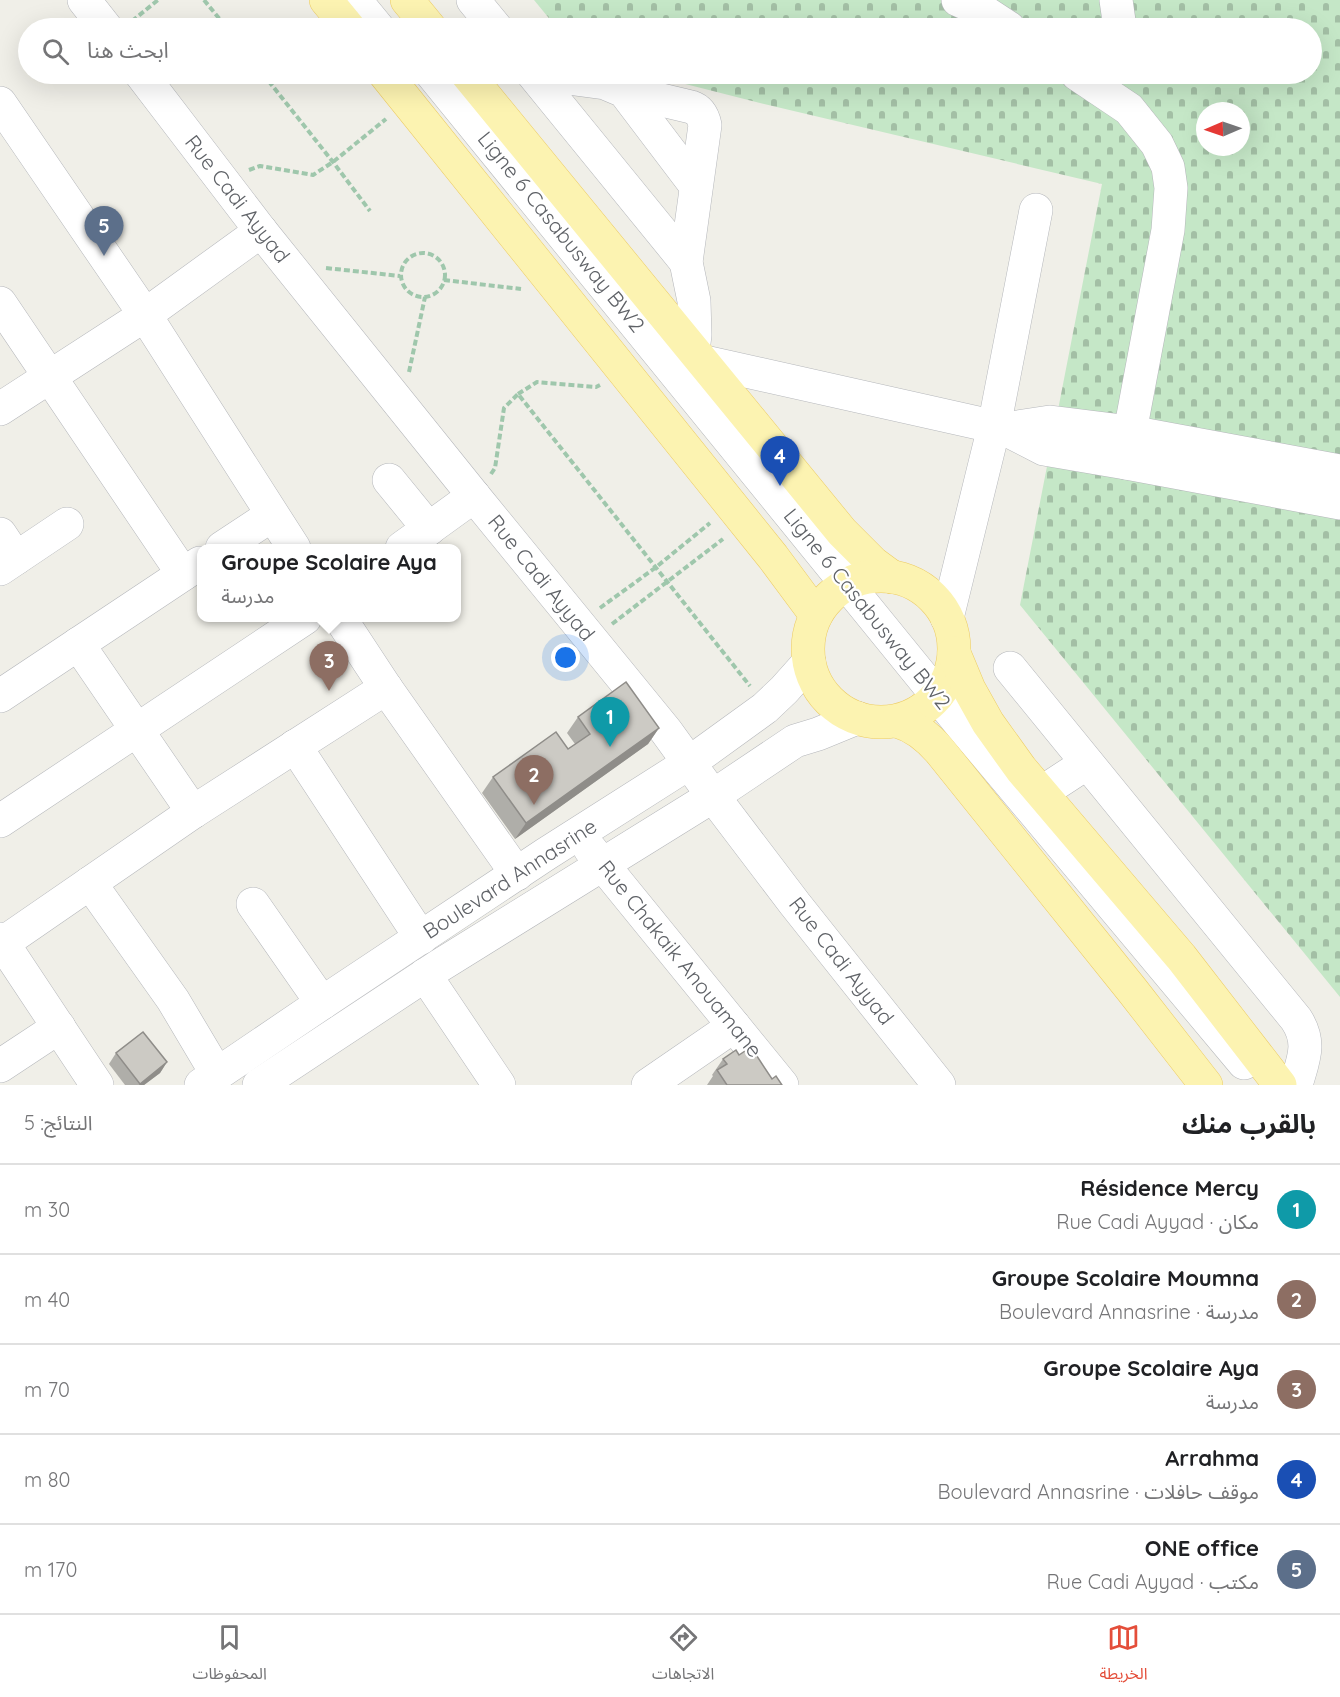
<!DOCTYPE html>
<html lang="ar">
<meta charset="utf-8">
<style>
:root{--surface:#fff;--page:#f2f2f2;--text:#202124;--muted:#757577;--line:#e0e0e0;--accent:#e44e3a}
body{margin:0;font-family:Quicksand,"Noto Sans Arabic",sans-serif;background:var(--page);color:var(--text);direction:rtl}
.compass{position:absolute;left:1196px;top:102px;width:54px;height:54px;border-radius:50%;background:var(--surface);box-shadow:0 6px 24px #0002;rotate:268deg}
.you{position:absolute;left:566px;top:658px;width:21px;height:21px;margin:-15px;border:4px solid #fff;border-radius:50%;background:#1a73e8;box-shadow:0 0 0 9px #1a73e833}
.badge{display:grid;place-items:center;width:39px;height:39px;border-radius:50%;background:var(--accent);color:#fff;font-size:20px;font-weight:700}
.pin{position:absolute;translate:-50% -50px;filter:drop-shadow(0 2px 3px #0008)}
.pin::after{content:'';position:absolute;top:32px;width:21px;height:18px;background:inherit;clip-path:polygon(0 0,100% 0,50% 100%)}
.popup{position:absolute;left:197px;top:544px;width:264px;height:78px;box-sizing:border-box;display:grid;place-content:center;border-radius:12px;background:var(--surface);filter:drop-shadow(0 2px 4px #0005);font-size:20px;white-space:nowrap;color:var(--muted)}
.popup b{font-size:22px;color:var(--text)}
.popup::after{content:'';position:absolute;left:50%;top:100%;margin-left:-12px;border:12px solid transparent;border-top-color:var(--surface)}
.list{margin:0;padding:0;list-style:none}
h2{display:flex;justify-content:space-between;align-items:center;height:78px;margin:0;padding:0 24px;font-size:26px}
h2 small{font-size:20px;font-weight:400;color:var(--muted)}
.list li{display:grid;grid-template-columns:39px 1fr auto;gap:18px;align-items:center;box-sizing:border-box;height:90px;padding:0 24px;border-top:2px solid var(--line)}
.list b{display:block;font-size:22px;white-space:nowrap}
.list p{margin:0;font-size:20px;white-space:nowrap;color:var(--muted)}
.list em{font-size:20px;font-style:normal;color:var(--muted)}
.icon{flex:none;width:33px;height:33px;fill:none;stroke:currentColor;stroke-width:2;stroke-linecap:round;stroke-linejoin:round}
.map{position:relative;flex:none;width:1340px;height:1085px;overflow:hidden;direction:ltr}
.search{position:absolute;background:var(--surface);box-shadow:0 6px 24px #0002;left:18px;right:18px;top:18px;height:66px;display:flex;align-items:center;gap:15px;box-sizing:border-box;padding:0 21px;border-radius:33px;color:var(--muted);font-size:22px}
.sheet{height:528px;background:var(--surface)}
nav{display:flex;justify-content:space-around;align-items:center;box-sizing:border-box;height:84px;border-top:2px solid var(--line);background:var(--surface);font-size:16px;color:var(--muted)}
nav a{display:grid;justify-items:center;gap:3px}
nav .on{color:var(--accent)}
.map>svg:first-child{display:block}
.cemetery{fill:url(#cemetery-stones);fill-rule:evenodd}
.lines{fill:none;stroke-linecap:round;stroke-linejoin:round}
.minor-casing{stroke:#b5b7bb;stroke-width:34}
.major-casing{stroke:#edcc64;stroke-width:34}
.path{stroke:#9fc7ac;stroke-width:4;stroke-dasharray:6 3;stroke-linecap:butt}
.minor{stroke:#fff;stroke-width:33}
.major{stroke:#fcf3b1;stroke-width:33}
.wall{fill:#afaea9}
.shaded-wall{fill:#8f8d89}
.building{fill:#cccac4;stroke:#8f8d89;stroke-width:1.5}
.labels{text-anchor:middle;stroke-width:4.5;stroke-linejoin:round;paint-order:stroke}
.street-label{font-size:21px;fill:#5f6267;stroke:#fff}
</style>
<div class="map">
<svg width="1340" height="1085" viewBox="0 0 1340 1085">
<defs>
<pattern id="cemetery-stones" width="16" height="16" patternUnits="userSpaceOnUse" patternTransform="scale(1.5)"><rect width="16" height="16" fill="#c5e7c7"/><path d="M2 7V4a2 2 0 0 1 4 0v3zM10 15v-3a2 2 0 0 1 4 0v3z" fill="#a3bfa5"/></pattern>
</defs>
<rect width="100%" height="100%" fill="#f0efe8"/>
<!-- cemetery -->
<path class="cemetery" d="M534,0H1340V997L1020,605L1102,184L760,103L646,74H1312V28H557ZM1205,111H1241V147H1205Z"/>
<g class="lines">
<!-- minor casing -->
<g class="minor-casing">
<g id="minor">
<path d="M84,0L106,28"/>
<path d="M355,0L378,28"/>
<path d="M473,0L496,28"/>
<path d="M958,0L983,11L1009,28"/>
<path d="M1116,0L1120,28"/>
<path d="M141,74L261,231L474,496L666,731L713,796L795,904L939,1085"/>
<path d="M432,74L958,721L1244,1063"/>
<path d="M533,74L686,262"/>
<path d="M537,74L605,83L624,91L696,186"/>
<path d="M1077,74L1129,109L1157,144L1168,167L1171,188L1168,230L1130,432L1126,463"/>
<path d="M624,91L691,107C700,110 703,116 705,125L686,262L694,301L695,335L693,351"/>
<path d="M0,103L145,315L294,548"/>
<path d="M0,303L183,574"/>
<path d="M701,361L1005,429L1044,449L1126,463L1340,503"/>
<path d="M0,409L145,315L261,231"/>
<path d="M1005,429L1050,422L1130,432L1340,471"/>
<path d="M389,480L429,529"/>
<path d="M0,534L16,558"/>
<path d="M222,548L272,515"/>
<path d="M402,548L474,496"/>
<path d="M0,569L67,524"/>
<path d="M340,618L386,688L517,874"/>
<path d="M947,618L994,427L1036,210"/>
<path d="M78,644L193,812"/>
<path d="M1010,668L1296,1019C1312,1043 1303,1060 1296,1085"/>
<path d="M0,696L200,563"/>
<path d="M295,746L421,938"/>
<path d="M1041,793L1087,763"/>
<path d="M0,821L305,618"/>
<path d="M590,849L782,1085"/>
<path d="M90,883L173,1000L217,1074"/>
<path d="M253,904L322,1003"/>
<path d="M0,939L97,1085"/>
<path d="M3,943L193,812L386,688"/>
<path d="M425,975L499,1085"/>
<path d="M0,1066L59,1027"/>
<path d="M201,1085L322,1003L546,854L689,763L765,708L784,690L809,662"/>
<path d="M259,1085L439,966L713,796L795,741L818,734L857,718"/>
<path d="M648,1085L734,1026"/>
</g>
</g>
<!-- major casing -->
<g class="major-casing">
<g id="major">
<path d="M326,0L349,28"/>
<path d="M407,0L430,28"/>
<path d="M385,74L773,557L816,615"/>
<path d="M467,74L842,532L873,563L892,577"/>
<circle cx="881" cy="649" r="73"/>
<path d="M954,653L969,689L988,723L1021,769L1181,957L1280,1085"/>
<path d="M897,721C915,726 928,737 940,751L1132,990L1206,1085"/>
</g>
</g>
<!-- path -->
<g class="path">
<path d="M204,0L227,28"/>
<path d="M132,21L158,0"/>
<path d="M263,74L333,162L370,211"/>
<path d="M249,170L260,166L313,175L333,162L386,119"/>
<circle cx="423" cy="275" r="22"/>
<path d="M326,268L400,276"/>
<path d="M444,280L521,289"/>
<path d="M409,372L425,297"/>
<path d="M518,394L537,382L596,387L600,385"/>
<path d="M491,474L495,468L504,408L518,394L750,686"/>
<path d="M600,608L655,568L710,523"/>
<path d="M612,624L723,539"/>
</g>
<!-- minor -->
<use href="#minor" class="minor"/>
<!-- major -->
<use href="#major" class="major"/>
</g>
<!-- wall -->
<g class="wall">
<path d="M578,717L659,728L648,744L515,839L482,793L493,777L568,749L575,744L567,733Z"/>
<path d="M116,1053L167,1062L160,1073L144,1085H125L109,1064Z"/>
<path d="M739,1055L772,1079L782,1085H707L713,1076L712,1075L723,1059Z"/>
</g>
<!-- shaded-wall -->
<g class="shaded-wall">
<path d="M659,728L648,744L515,839L526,823Z"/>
<path d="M167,1062L160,1073L144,1085H139Z"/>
</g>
<!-- building -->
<g class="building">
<path d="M626,682L659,728L526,823L493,777L556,732L568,749L590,734L578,717Z"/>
<path d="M143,1032L167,1062L140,1084L116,1053Z"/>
<path d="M751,1047L772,1079L776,1076L782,1085H727L717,1070L727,1064L723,1059L736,1050L739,1055Z"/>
</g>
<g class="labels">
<!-- street labels -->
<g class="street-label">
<text transform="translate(237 199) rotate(52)" y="7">Rue Cadi Ayyad</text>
<text transform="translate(561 232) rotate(51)" y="7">Ligne 6 Casabusway BW2</text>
<text transform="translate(541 578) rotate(51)" y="7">Rue Cadi Ayyad</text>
<text transform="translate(867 609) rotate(51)" y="7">Ligne 6 Casabusway BW2</text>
<text transform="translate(510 879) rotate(-33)" y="7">Boulevard Annasrine</text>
<text transform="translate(680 959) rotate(51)" y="7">Rue Chakaik Anouamane</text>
<text transform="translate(841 961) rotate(52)" y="7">Rue Cadi Ayyad</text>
</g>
</g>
</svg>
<svg class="compass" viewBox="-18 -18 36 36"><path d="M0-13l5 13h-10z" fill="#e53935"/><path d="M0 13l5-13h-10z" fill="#757577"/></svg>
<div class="you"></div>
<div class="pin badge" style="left:610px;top:747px;background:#0f9aa8">1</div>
<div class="pin badge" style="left:534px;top:805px;background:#8d6e63">2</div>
<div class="pin badge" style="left:329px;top:691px;background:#8d6e63">3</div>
<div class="popup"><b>Groupe Scolaire Aya</b>مدرسة</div>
<div class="pin badge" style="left:780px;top:486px;background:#1a4fb4">4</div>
<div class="pin badge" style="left:104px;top:256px;background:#5c6f8a">5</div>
<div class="search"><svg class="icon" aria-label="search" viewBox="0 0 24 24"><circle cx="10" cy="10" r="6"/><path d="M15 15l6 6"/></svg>ابحث هنا</div>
</div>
<section class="sheet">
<h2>بالقرب منك<small>النتائج: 5</small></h2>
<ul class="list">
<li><span class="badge" style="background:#0f9aa8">1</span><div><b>Résidence Mercy</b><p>مكان · Rue Cadi Ayyad</p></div><em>30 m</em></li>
<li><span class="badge" style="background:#8d6e63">2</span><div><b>Groupe Scolaire Moumna</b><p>مدرسة · Boulevard Annasrine</p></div><em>40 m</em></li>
<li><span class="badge" style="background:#8d6e63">3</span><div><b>Groupe Scolaire Aya</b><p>مدرسة</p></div><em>70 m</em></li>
<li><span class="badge" style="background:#1a4fb4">4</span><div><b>Arrahma</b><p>موقف حافلات · Boulevard Annasrine</p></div><em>80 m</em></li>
<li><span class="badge" style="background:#5c6f8a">5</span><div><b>ONE office</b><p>مكتب · Rue Cadi Ayyad</p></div><em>170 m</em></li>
</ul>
</section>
<nav>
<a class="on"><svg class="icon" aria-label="map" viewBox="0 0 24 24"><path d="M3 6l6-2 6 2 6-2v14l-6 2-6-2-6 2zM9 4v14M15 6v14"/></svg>الخريطة</a>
<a><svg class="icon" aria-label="directions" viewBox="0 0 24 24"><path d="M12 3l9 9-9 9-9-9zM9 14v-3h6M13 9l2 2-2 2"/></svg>الاتجاهات</a>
<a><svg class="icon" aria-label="saved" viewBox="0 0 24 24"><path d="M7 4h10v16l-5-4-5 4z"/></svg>المحفوظات</a>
</nav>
